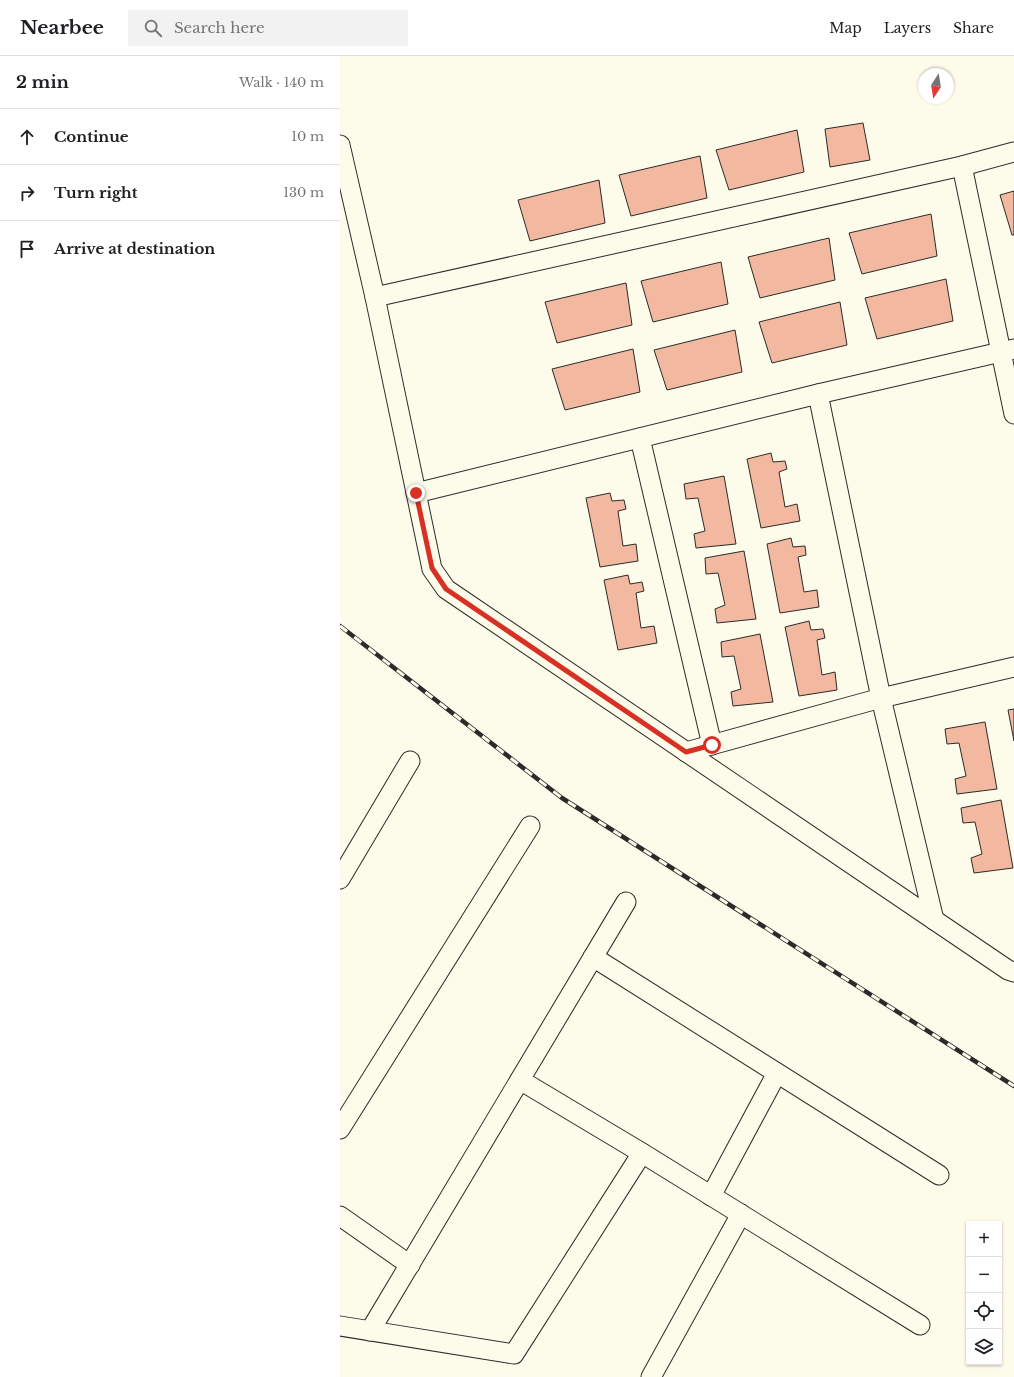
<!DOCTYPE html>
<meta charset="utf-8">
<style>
:root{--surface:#fff;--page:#f2f2f2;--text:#202124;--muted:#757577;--line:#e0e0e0}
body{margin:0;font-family:"Libre Baskerville",serif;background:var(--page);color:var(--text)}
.controls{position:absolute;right:12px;bottom:12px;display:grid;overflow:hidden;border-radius:0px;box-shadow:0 1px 3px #0004}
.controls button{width:36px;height:36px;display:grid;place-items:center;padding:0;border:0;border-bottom:1px solid var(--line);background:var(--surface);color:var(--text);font:20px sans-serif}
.compass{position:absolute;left:578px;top:12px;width:36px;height:36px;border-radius:50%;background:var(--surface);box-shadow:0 1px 3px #0004;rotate:192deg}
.stop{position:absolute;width:12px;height:12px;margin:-9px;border:3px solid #d93025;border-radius:50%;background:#fff}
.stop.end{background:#d93025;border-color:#fff;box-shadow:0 1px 4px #0008}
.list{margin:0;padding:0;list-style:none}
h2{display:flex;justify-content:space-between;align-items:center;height:52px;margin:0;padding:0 16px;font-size:17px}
h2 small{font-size:13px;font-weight:400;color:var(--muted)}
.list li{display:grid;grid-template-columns:26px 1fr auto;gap:12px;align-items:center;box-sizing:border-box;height:56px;padding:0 16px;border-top:1px solid var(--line)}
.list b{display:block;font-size:15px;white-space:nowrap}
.list em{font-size:13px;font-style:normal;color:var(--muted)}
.icon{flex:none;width:22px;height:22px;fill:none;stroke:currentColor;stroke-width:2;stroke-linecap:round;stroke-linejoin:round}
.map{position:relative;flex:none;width:674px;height:1321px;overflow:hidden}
header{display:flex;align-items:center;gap:24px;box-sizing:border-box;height:56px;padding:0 20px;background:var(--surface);border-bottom:1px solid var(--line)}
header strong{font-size:19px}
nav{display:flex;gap:22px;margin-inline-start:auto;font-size:14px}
.search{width:280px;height:36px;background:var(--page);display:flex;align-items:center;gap:10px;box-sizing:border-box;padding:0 14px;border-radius:0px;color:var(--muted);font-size:15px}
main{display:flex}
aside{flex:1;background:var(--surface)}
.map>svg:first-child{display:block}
.building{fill:#f2b8a0;stroke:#2b2b2b}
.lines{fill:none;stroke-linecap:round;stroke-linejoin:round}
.street-casing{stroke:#2b2b2b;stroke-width:21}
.street{stroke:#fdfbea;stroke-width:19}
.rail-casing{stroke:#2b2b2b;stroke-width:4.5}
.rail{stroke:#fdfbea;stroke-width:3;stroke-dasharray:9;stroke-linecap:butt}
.route{stroke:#d93025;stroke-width:5}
</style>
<header>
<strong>Nearbee</strong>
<div class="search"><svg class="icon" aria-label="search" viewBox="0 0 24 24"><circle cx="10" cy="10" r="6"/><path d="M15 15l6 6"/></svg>Search here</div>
<nav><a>Map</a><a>Layers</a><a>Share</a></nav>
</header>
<main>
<aside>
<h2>2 min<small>Walk · 140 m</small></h2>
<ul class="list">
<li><svg class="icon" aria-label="ahead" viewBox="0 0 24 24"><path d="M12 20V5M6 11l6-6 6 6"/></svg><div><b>Continue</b></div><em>10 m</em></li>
<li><svg class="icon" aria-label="right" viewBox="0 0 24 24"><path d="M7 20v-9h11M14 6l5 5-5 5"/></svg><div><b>Turn right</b></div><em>130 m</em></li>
<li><svg class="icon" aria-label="arrive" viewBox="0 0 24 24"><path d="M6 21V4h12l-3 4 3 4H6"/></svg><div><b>Arrive at destination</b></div></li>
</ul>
</aside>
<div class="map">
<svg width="674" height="1321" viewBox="0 0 674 1321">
<rect width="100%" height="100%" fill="#fdfbea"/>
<!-- building -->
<g class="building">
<path d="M523,67L530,104L490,111L485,73Z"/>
<path d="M457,74L464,116L389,134L376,94Z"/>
<path d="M360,100L367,142L291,160L279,119Z"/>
<path d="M259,124L265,167L190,185L178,144Z"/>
<path d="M674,135V179H672L660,139Z"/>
<path d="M591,158L597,200L522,218L509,177Z"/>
<path d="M489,182L495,224L420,242L408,201Z"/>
<path d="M381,206L388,248L313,266L301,225Z"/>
<path d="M606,223L613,265L537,283L525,242Z"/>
<path d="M286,227L292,269L217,287L205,246Z"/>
<path d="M500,246L507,289L432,307L419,266Z"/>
<path d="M395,274L402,316L327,334L314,294Z"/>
<path d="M293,293L300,336L225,354L212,313Z"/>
<path d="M431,397L433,406L445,405L447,413L439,416L445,451L457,448L460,465L421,472L407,403Z"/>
<path d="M384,420L396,488L356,492L354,478L365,475L358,442L346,443L344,428Z"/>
<path d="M270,437L272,445L284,444L286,453L278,455L283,490L296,488L298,505L260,511L246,442Z"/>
<path d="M451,482L453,491L465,490L466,499L458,501L464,536L477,534L479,551L440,557L427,488Z"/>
<path d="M404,495L416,563L377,567L375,553L385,549L378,517L366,518L365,502Z"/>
<path d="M288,519L290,528L302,526L304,535L296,537L301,572L314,570L317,587L278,594L264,524Z"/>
<path d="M469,565L471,574L483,573L485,582L477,584L482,619L495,616L497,634L459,640L445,571Z"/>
<path d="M420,578L433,646L393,650L391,636L401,633L394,600L382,601L381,586Z"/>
<path d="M674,653V685L668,654Z"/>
<path d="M645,666L657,733L617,738L615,723L626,720L619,687L607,688L605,673Z"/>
<path d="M661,744L673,812L634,817L631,802L642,798L635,766L623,767L621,752Z"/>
</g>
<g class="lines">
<!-- street casing -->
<g class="street-casing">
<g id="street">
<path d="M0,89L35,241L92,513L106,533L668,914L674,916"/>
<path d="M622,110L674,358"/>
<path d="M35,241L622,110L674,96"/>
<path d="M478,338L541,642L594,864"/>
<path d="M300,382L372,689"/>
<path d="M76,437L478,338L674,293"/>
<path d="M346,696L541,642L674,611"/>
<path d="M0,823L70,705"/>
<path d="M253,901L599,1119"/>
<path d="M180,1024L302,1097L580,1269"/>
<path d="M0,1073L190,770"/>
<path d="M371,1140L437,1017"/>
<path d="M0,1160L70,1209"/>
<path d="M0,1270L174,1298L302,1097"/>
<path d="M30,1275L286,846"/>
<path d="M311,1321L401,1158"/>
</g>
</g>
<!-- street -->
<use href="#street" class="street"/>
<!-- rail casing -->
<g class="rail-casing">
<path id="rail" d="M0,570L222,742L674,1030"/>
</g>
<!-- rail -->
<use href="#rail" class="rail"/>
</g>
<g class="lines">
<!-- route -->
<path class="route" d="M76,437L92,512L106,533L346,696L372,689"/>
</g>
</svg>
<div class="controls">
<button>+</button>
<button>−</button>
<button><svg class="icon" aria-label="locate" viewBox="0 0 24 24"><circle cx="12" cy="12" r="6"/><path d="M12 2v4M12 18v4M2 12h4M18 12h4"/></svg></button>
<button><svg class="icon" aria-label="layers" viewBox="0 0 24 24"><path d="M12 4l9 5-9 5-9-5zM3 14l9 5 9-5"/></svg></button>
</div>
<svg class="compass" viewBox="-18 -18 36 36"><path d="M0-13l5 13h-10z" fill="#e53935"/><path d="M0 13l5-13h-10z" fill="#757577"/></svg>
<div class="stop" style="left:372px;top:689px"></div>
<div class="stop end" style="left:76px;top:437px"></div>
</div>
</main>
